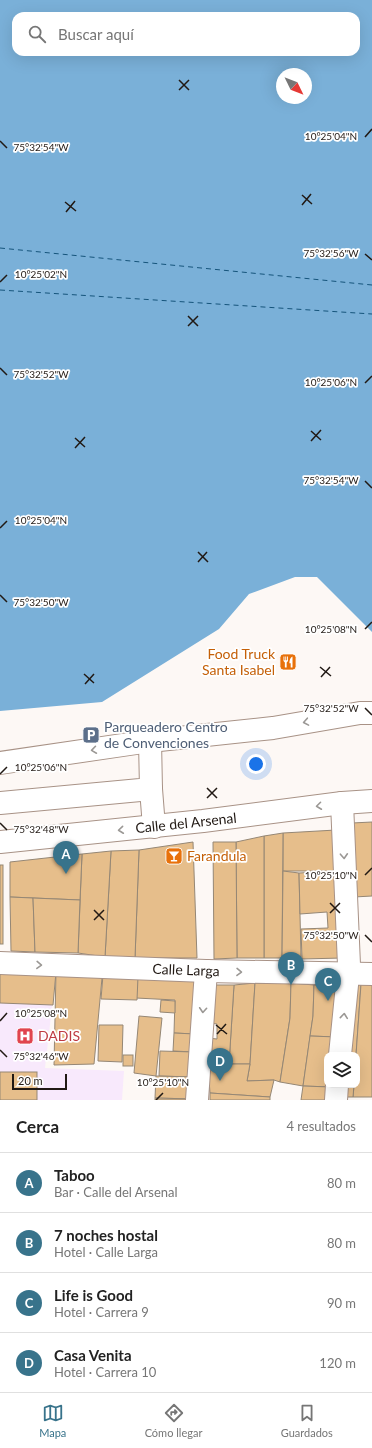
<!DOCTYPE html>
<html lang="es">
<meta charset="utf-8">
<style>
:root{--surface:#fff;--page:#f2f2f2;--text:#222;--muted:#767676;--line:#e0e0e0;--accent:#38738b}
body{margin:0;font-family:Lato,sans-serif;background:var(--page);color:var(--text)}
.controls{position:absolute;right:12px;bottom:12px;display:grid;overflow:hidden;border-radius:8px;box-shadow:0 4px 16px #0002}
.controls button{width:36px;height:36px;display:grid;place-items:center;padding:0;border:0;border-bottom:1px solid var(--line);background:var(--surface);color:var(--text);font:20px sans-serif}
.compass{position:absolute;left:276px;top:68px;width:36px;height:36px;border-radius:50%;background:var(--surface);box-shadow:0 4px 16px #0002;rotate:133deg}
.scale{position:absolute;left:12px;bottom:10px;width:55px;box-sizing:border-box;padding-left:4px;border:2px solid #211914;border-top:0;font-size:11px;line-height:14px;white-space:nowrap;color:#211914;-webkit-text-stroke:3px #fff;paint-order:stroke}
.you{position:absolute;left:256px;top:764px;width:14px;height:14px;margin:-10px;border:3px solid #fff;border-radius:50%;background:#1a73e8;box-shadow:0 0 0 6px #1a73e833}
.badge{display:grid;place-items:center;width:26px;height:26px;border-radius:50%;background:var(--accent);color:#fff;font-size:13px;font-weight:700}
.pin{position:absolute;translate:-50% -33px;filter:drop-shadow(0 1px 2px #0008)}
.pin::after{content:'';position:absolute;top:21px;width:14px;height:12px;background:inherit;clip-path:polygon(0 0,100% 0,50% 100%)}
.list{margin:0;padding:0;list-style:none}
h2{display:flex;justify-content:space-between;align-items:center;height:52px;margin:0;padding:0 16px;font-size:17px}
h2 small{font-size:13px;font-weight:400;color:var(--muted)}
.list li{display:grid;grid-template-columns:26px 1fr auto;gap:12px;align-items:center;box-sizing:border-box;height:60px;padding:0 16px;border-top:1px solid var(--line)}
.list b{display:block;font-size:15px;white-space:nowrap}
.list p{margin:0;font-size:13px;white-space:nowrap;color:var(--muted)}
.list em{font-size:13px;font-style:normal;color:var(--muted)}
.icon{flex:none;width:22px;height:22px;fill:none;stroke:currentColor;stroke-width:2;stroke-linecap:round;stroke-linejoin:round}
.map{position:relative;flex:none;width:372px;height:1100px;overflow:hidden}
.search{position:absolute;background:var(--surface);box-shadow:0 4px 16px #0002;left:12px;right:12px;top:12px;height:44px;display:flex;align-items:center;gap:10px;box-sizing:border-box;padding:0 14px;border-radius:12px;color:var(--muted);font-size:15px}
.sheet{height:292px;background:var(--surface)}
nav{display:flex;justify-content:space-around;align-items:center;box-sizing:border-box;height:56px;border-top:1px solid var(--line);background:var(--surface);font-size:11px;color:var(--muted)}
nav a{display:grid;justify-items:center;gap:2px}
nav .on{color:var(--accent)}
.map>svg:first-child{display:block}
.medical{fill:#f8e9fc}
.water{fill:#7ab0d8;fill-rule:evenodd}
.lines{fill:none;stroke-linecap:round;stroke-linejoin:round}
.ferry{stroke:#15547b;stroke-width:1;stroke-dasharray:5 4;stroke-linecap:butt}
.building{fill:#e6be8b;stroke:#958775}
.minor-casing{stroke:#a89286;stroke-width:24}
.major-casing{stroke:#a89286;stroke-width:24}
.minor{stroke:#fff;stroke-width:22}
.major{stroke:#fff;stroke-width:22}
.oneway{stroke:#9b9895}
.ticks{fill:none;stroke:#211914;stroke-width:1.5}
.labels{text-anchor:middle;stroke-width:3.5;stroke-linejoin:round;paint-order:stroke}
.food-label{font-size:14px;fill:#c56008;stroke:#fff;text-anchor:end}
.service-label{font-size:14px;fill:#4e5e75;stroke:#fff;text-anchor:start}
.street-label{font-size:14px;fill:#211914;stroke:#fff}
.health-label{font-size:14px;fill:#be3a42;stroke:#fff;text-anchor:start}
.ticks-label{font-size:10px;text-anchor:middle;fill:#211914;stroke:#fff;stroke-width:3.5;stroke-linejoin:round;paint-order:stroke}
</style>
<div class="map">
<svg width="372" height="1100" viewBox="0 0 372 1100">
<rect width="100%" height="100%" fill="#fdf8f5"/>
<!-- medical -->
<path class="medical" d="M0,970L56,972L45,1068L124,1071L122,1100H0Z"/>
<!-- water -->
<path class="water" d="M0,0H372V632L317,577H295L249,594L219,629L102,702L0,711ZM16,16H356V52H16ZM282,74H306V98H282Z"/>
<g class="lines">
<!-- ferry -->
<g class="ferry">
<path d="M0,248L372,285"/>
<path d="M0,290L372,314"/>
</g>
</g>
<!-- building -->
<g class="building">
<path d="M372,822V896L354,897L352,823Z"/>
<path d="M336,830L338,871H283V833Z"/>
<path d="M283,833L282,958H264V836Z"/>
<path d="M264,836V958H237L236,842Z"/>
<path d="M193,842L197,958H135L139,850Z"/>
<path d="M213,842H236L237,958L214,959Z"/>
<path d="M139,850L135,958L105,957L111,851Z"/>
<path d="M111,851L105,957L78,953L82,854Z"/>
<path d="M82,854L80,900L10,897V862Z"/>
<rect x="0" y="865" width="3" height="79"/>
<path d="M283,871L299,873L301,957L282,958Z"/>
<path d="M338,871L342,958L302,959L301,929L328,928L327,912L300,914L299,873Z"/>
<path d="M10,897L33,898L35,952L11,951Z"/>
<path d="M33,898L80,900L78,953L35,952Z"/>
<path d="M0,970L56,972L53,1005L0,1003Z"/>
<path d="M56,972L102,978L94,1064L54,1065Z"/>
<path d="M138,973L199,976L195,1034L174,1033L175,1000L136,998Z"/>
<path d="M103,975L138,977L137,1000L101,999Z"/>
<path d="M255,983L250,1064H229L234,985Z"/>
<path d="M255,983H291L290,1018L280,1082L274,1080L247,1081L250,1064Z"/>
<path d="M291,983L314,985L313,1016L303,1086L280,1082L290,1018Z"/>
<path d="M361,984L356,1055H344L350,985Z"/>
<path d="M361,984H372V1097H353L354,1085H357L356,1055Z"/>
<path d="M209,985H234L229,1064L208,1066V1038L217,1039V1024L209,1023Z"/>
<path d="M314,985L342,986L337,1037L310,1036L313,1016Z"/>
<path d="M161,1000L175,1001V1013L160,1012Z"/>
<path d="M139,1016L162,1018L156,1076L134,1073Z"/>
<path d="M99,1025H123L122,1062L98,1061Z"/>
<path d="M174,1033L195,1034L194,1052L173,1051Z"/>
<path d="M310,1036L337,1037L335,1055H327V1085L331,1087L303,1086Z"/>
<path d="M160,1051L194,1052L193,1077L159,1076Z"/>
<rect x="123" y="1055" width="10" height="11"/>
<path d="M229,1064H250L247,1081L274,1080L270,1097L210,1093L208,1066Z"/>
<rect x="0" y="1072" width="37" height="28"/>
<path d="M156,1076L193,1077V1099L155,1098Z"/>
<path d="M341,1085H354L353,1097H340Z"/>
<path d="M303,1086L331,1087L329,1100H301Z"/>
<path d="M210,1093L270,1097V1100H210Z"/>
<path d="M155,1098L193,1099V1100H155Z"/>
</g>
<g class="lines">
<!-- minor casing -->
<g class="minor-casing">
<g id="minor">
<path d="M0,763L150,741L273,728L360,713H372"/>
<path d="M151,789L154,827"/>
<path d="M0,803L151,789L150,741"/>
<path d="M340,1055L349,965L342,803"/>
<path d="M197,1100L206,971"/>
<path d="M336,1100L337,1085"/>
</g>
</g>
<!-- major casing -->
<g class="major-casing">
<g id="major">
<path d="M0,842L203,821L342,803L372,801"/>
<path d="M0,963L206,971L372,974"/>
</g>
</g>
<!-- minor -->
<use href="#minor" class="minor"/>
<!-- major -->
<use href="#major" class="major"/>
</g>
<!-- one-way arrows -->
<defs><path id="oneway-chevron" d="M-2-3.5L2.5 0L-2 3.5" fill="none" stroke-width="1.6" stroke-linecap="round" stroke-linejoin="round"/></defs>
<g class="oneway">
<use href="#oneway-chevron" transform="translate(306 722) rotate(170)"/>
<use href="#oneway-chevron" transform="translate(94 750) rotate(172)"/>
<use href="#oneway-chevron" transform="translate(319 806) rotate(173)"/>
<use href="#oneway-chevron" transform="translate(121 830) rotate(174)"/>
<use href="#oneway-chevron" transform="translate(344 856) rotate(87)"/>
<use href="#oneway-chevron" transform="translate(39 965) rotate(2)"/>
<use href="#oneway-chevron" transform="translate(239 972) rotate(1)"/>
<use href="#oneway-chevron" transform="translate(203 1010) rotate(94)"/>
<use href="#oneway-chevron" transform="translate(344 1016) rotate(-84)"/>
</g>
<!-- ticks -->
<path class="ticks" d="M179,80L189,90M179,90L189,80M365,137L372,129M0,141L7,148M302,195L312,204M65,202L76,211M302,205L311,194M66,212L75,201M365,254L372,260M0,282L7,275M188,316L198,326M188,326L198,316M0,368L7,375M365,383L372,376M311,431L321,440M75,438L85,447M311,441L321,430M75,448L85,437M365,481L372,488M0,528L7,521M198,552L208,562M198,562L207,552M0,595L7,602M365,629L372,622M320,667L331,676M84,674L94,683M321,677L330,667M85,684L94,674M365,708L372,715M0,774L7,767M207,788L217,798M207,798L217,788M0,823L7,830M365,875L372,868M330,903L340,913M94,910L104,920M330,913L340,903M94,920L104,910M365,935L372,942M0,1021L7,1013M216,1025L227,1034M217,1034L226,1024M0,1050L7,1057M156,1100L163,1093"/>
<!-- icons -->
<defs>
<g id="restaurant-square" transform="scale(0.9)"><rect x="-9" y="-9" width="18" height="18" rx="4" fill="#e8710a" stroke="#fff"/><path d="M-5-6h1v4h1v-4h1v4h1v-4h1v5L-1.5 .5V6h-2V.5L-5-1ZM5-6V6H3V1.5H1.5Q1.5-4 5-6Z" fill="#fff"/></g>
<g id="parking-square" transform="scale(0.9)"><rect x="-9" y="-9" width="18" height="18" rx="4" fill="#5c6f8a" stroke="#fff"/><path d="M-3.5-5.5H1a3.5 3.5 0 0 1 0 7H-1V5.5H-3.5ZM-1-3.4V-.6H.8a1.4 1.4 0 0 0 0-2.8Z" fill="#fff"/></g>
<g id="bar-square" transform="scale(0.9)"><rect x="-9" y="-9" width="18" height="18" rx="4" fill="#e8710a" stroke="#fff"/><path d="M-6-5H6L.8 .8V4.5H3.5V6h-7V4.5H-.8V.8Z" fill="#fff"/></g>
<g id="hospital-square" transform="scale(0.9)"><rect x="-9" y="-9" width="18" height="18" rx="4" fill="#e0444e" stroke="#fff"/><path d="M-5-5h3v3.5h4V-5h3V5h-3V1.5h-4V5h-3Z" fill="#fff"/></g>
</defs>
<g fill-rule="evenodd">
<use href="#restaurant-square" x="288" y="662"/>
<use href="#parking-square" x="91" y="735"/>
<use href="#bar-square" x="174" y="856"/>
<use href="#hospital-square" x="25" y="1036"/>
</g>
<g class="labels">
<!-- food labels -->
<g class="food-label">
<text x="275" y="659">Food Truck<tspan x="275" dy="16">Santa Isabel</tspan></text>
<text x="187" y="861" text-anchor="start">Farandula</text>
</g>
<!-- service labels -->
<g class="service-label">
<text x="104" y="732">Parqueadero Centro<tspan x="104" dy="16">de Convenciones</tspan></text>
</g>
<!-- street labels -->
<g class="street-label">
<text transform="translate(186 823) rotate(-6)" y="5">Calle del Arsenal</text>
<text transform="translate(186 970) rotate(2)" y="5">Calle Larga</text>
</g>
<!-- health labels -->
<g class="health-label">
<text x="38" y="1041">DADIS</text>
</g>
</g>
<g class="ticks-label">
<text x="331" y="140">10°25'04"N</text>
<text x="41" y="151">75°32'54"W</text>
<text x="331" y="257">75°32'56"W</text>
<text x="41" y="278">10°25'02"N</text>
<text x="41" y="378">75°32'52"W</text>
<text x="331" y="386">10°25'06"N</text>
<text x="331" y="484">75°32'54"W</text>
<text x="41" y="524">10°25'04"N</text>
<text x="41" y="606">75°32'50"W</text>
<text x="331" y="633">10°25'08"N</text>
<text x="331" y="712">75°32'52"W</text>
<text x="41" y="771">10°25'06"N</text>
<text x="41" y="833">75°32'48"W</text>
<text x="331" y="879">10°25'10"N</text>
<text x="331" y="939">75°32'50"W</text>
<text x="41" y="1017">10°25'08"N</text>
<text x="41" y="1060">75°32'46"W</text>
<text x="163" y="1086">10°25'10"N</text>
</g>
</svg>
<div class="controls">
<button><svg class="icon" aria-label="layers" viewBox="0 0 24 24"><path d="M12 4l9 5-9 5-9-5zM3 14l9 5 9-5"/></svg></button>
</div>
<svg class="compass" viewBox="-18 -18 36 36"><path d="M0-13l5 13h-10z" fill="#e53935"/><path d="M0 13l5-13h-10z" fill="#767676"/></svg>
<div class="scale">20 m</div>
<div class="you"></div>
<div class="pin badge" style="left:66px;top:874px">A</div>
<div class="pin badge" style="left:291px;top:985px">B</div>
<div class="pin badge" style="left:328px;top:1001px">C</div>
<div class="pin badge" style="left:220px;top:1081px">D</div>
<div class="search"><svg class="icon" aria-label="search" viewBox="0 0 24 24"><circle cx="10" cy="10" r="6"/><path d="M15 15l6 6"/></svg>Buscar aquí</div>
</div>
<section class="sheet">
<h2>Cerca<small>4 resultados</small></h2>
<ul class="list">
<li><span class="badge">A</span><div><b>Taboo</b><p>Bar · Calle del Arsenal</p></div><em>80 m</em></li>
<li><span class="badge">B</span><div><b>7 noches hostal</b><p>Hotel · Calle Larga</p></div><em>80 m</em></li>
<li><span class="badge">C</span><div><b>Life is Good</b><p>Hotel · Carrera 9</p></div><em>90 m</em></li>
<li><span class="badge">D</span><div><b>Casa Venita</b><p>Hotel · Carrera 10</p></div><em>120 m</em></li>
</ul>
</section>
<nav>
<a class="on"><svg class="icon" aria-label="map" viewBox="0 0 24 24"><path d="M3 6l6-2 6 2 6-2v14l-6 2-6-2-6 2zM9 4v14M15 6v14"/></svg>Mapa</a>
<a><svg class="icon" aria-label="directions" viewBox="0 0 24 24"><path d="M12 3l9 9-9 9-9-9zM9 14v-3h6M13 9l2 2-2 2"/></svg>Cómo llegar</a>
<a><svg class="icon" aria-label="saved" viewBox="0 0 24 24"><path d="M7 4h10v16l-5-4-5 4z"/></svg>Guardados</a>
</nav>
